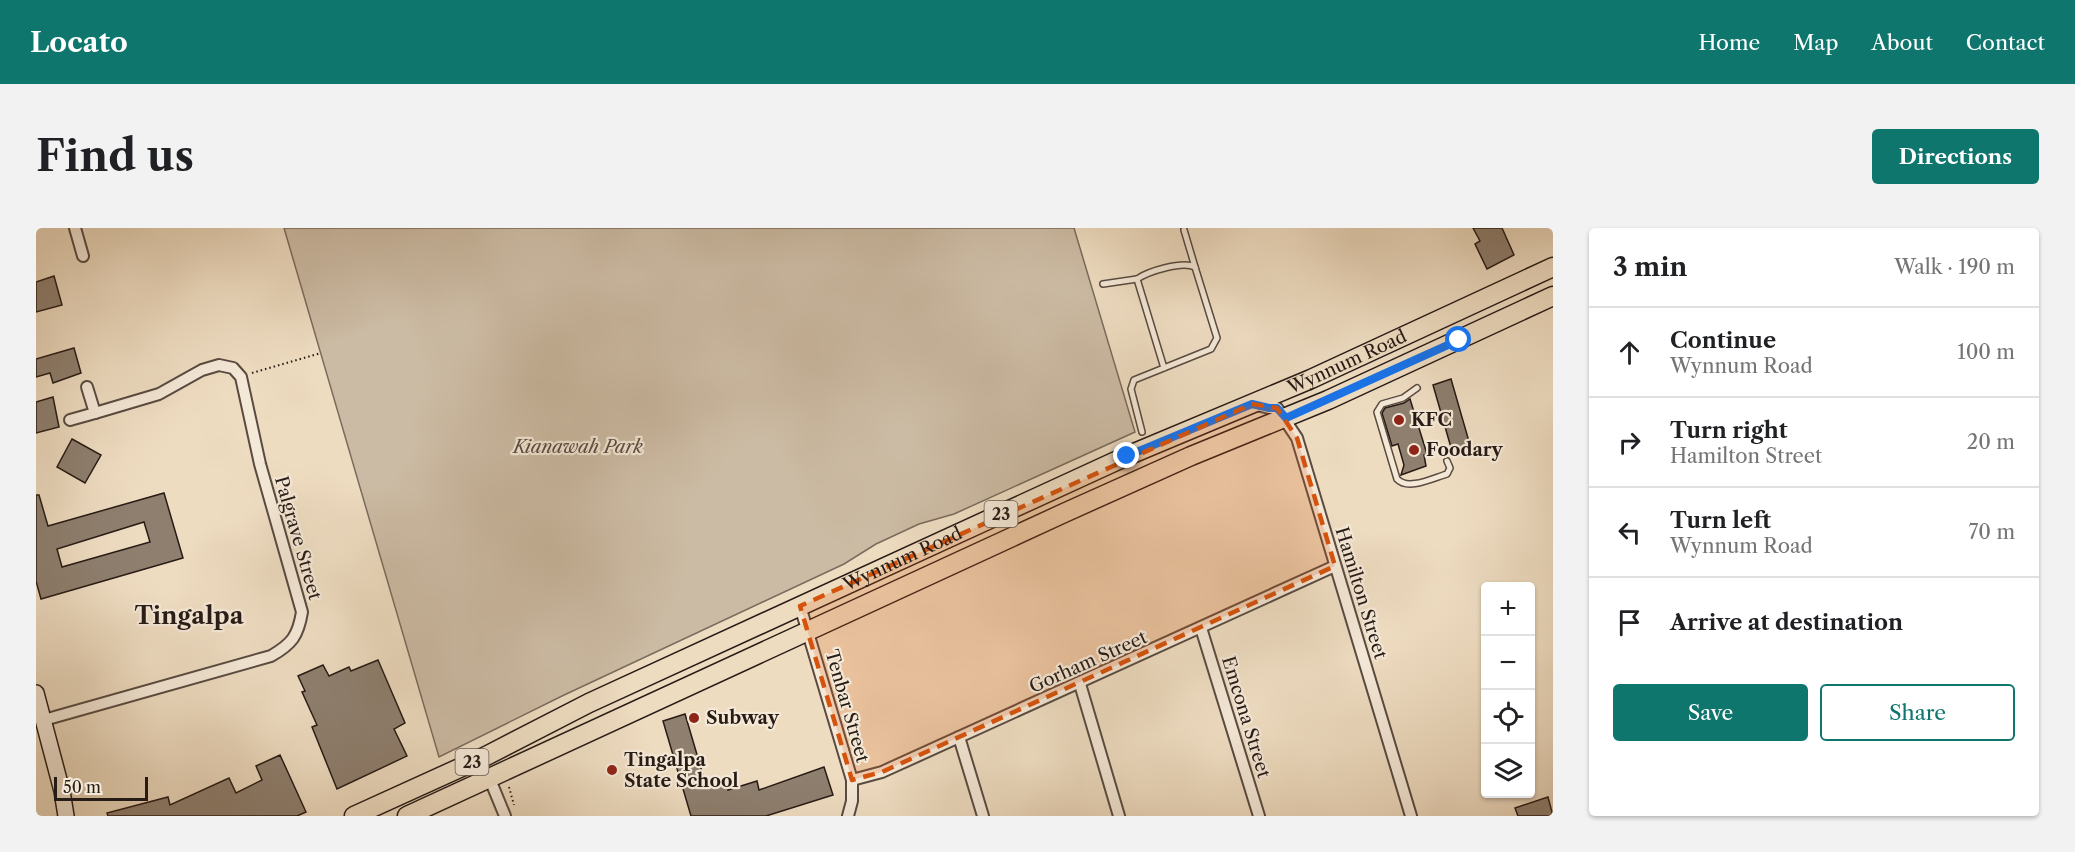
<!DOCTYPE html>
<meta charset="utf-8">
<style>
:root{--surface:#fff;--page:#f2f2f2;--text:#202124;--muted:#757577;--line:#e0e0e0;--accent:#0f766e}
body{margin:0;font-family:"Libre Caslon Text",serif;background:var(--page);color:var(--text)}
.controls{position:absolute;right:18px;bottom:18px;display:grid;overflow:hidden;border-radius:6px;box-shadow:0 2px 4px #0004}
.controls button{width:54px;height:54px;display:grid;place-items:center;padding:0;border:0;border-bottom:2px solid var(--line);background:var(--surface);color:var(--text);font:30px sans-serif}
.scale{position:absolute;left:18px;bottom:15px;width:94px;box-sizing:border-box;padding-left:6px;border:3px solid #271b16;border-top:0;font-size:16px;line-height:21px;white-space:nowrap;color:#271b16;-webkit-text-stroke:4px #f4e8d7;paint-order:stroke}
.stop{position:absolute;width:18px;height:18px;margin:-14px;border:4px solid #1a73e8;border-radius:50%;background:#fff}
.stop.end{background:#1a73e8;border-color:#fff;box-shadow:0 2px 6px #0008}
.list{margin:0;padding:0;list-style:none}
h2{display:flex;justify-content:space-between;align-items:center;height:78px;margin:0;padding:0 24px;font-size:26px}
h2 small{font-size:20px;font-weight:400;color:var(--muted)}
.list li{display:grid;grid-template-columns:39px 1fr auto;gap:18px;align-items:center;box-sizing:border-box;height:90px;padding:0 24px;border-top:2px solid var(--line)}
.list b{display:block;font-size:22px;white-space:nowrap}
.list p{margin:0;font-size:20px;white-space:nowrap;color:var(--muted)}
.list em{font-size:20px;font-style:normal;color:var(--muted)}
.actions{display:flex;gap:12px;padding:18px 24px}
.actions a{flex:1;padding:14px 0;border:2px solid var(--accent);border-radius:6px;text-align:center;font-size:21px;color:var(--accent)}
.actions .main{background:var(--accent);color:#fff}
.icon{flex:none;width:33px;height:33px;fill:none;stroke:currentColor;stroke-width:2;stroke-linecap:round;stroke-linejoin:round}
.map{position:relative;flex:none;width:1517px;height:588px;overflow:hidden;border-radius:6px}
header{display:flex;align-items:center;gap:36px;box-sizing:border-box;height:84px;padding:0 30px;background:var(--accent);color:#fff}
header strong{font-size:28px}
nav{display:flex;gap:33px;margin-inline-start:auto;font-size:21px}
.intro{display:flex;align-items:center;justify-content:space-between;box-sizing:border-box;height:144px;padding:0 36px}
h1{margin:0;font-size:42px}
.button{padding:15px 27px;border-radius:6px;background:var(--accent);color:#fff;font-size:21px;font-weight:700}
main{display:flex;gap:36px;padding:0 36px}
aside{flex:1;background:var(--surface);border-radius:6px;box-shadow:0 2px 4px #0004}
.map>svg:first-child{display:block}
.green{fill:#ccbba4;stroke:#7a6b5d;stroke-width:1.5}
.building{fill:#8e7f6f;stroke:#271b16;stroke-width:1.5;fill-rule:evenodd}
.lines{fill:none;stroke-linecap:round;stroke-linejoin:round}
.lane-casing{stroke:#594b41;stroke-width:8}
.street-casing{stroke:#594b41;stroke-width:14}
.secondary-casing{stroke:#271b16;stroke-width:18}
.primary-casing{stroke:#271b16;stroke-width:21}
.path{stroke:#271b16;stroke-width:2;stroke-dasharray:1.5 3;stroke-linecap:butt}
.lane{stroke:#f4e8d7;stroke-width:5}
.street{stroke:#f4e8d7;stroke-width:10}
.secondary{stroke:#f4e8d7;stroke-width:15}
.primary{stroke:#eedcc1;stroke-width:18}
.route{stroke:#1a73e8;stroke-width:8}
.marked{fill:#d5530d;fill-opacity:0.2;stroke:#d5530d;stroke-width:4.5;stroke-dasharray:12 8;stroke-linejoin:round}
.poi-dot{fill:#8f2418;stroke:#f4e8d7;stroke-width:2}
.labels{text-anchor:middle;stroke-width:4.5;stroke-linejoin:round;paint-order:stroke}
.shield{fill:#f4e8d7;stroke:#645850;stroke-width:1.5}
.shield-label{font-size:16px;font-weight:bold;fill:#271b16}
.street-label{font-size:18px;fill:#271b16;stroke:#f4e8d7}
.poi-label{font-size:18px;font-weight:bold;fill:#271b16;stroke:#f4e8d7;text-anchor:start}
.park-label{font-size:18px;font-style:italic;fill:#594b41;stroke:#f4e8d7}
.district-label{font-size:24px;font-weight:bold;fill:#271b16;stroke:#f4e8d7}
</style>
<header>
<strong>Locato</strong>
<nav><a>Home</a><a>Map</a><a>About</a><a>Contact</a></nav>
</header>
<div class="intro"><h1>Find us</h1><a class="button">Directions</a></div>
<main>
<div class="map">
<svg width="1517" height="588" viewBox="0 0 1517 588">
<rect width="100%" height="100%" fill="#eedcc1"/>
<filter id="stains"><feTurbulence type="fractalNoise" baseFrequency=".00333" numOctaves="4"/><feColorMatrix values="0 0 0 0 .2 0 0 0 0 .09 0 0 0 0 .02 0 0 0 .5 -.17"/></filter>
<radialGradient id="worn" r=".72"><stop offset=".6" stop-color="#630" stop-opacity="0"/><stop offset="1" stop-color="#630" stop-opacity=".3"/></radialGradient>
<!-- green -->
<path class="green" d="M248,0H1038L1099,204L918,286L883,296L840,316L808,336L526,468L403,529Z"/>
<!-- building -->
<g class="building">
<path d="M1437,0H1466L1478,27L1451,41L1439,16L1444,13Z"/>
<path d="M18,48L26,77L0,84V54Z"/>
<path d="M38,120L45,145L17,155L14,145L0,149V131Z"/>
<path d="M1415,151L1434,217L1416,223L1397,157Z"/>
<path d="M17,169L23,199L0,205V174Z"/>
<path d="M1374,171L1391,226L1388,227L1390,238L1365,247L1368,237L1362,216L1356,218L1346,185L1349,180L1368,175Z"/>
<path d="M36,211L65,227L49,255L21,239Z"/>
<path d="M128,265L147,330L5,371L0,353V267H3L12,298ZM108,294L114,314L26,339L21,321Z"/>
<path d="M342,432L369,495L358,501L371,528L301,561L276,499L281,497L266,464L269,463L262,448L287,437L293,448L313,439L315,443Z"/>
<path d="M649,486L670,557L688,551L692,562L721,553L723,562L788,539L797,567L730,588H655L627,493Z"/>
<path d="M244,527L270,584L261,588H72L71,585L132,569L134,577L193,550L200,565L226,552L220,538Z"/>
<path d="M1512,569L1517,588H1482L1479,580Z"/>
</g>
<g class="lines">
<!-- lane casing -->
<g class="lane-casing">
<g id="lane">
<path d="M1148,2L1159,39"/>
<path d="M1067,56L1101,51"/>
<path d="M1381,160L1367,170L1346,176L1341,184L1361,251C1372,263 1397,250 1411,246L1414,240L1411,233"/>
<path d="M1106,204L1095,161L1098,152L1175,121L1181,110L1159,39C1146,33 1113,43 1101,51L1128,140"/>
</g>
</g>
<!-- street casing -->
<g class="street-casing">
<g id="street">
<path d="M39,0L47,28"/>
<path d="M1217,176L1233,180H1241L1261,210L1375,588"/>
<path d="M34,192L59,185L51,159"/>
<path d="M764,378L816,552V573L812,588"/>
<path d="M1165,400L1223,588"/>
<path d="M1044,456L1083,588"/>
<path d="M8,492L235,428C256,416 262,408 266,384L224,236L205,149L197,140L183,137L166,142L123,166L59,185"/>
<path d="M923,509L947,588"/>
<path d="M453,549L469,588"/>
<path d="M816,552L846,544L1299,338"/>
</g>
</g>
<!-- secondary casing -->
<g class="secondary-casing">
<path id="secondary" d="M0,465L26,563L30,588"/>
</g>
<!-- primary casing -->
<g class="primary-casing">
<g id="primary">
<path id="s1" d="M318,588L450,528L553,475L1091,228L1275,151L1517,39"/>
<path d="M371,588L1028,285L1155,228L1292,172L1517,68"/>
</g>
</g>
<!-- path -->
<g class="path">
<path d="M216,145L285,125"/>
<path d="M473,559L478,577"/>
</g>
<!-- lane -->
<use href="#lane" class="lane"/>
<!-- street -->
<use href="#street" class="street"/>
<!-- secondary -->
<use href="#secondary" class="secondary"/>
<!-- primary -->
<use href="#primary" class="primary"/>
</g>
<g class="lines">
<!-- route -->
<path class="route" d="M1091,228L1216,176L1233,180H1241L1250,190L1423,112"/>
</g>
<!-- marked area -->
<path class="marked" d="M1216,176L1241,180L1261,210L1299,338L846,544L816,552L764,378Z"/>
<!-- markers -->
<g class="poi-dot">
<circle cx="1363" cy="192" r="6"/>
<circle cx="1378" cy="222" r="6"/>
<circle cx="658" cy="490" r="6"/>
<circle cx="576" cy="542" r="6"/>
</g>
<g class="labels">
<!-- shield labels -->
<g class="shield">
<rect x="948.5" y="273" width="33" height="26" rx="4.5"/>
<rect x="419.5" y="521" width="33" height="26" rx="4.5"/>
</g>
<g class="shield-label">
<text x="965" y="292">23</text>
<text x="436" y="540">23</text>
</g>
<!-- street labels -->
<g class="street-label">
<text dy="6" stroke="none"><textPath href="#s1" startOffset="1092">Wynnum Road</textPath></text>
<text transform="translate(262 310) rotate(74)" y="6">Palgrave Street</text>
<text dy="6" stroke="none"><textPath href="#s1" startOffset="606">Wynnum Road</textPath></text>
<text transform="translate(1325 365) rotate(73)" y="6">Hamilton Street</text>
<text transform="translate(1052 434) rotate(-24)" y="6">Gorham Street</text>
<text transform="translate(811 478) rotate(74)" y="6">Tenbar Street</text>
<text transform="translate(1210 489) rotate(73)" y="6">Emcona Street</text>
</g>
<!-- poi labels -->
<g class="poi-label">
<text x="1375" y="198">KFC</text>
<text x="1390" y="228">Foodary</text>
<text x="670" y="496">Subway</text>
<text x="588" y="538">Tingalpa<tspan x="588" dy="21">State School</tspan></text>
</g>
<!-- park labels -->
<g class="park-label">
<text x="542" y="225">Kianawah Park</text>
</g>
<!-- district labels -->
<g class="district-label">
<text x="153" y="396">Tingalpa</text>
</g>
</g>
<rect width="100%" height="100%" filter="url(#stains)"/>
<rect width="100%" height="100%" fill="url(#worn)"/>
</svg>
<div class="controls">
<button>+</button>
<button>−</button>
<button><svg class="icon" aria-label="locate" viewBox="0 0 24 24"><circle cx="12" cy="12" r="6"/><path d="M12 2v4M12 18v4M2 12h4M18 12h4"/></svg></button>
<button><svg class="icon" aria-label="layers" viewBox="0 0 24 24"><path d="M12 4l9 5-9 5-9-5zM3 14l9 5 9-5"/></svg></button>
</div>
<div class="scale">50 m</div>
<div class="stop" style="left:1423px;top:112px"></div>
<div class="stop end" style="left:1091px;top:228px"></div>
</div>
<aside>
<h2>3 min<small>Walk · 190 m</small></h2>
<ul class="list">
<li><svg class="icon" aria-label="ahead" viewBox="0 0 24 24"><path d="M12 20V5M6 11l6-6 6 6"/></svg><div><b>Continue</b><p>Wynnum Road</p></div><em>100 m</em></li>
<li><svg class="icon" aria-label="right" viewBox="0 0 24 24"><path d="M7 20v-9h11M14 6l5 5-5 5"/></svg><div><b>Turn right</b><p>Hamilton Street</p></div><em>20 m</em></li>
<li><svg class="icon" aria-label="left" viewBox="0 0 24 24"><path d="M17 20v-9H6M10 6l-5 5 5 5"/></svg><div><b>Turn left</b><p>Wynnum Road</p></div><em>70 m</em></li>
<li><svg class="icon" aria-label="arrive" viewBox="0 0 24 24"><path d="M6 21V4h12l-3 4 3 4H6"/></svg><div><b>Arrive at destination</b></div></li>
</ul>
<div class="actions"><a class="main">Save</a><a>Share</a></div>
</aside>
</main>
